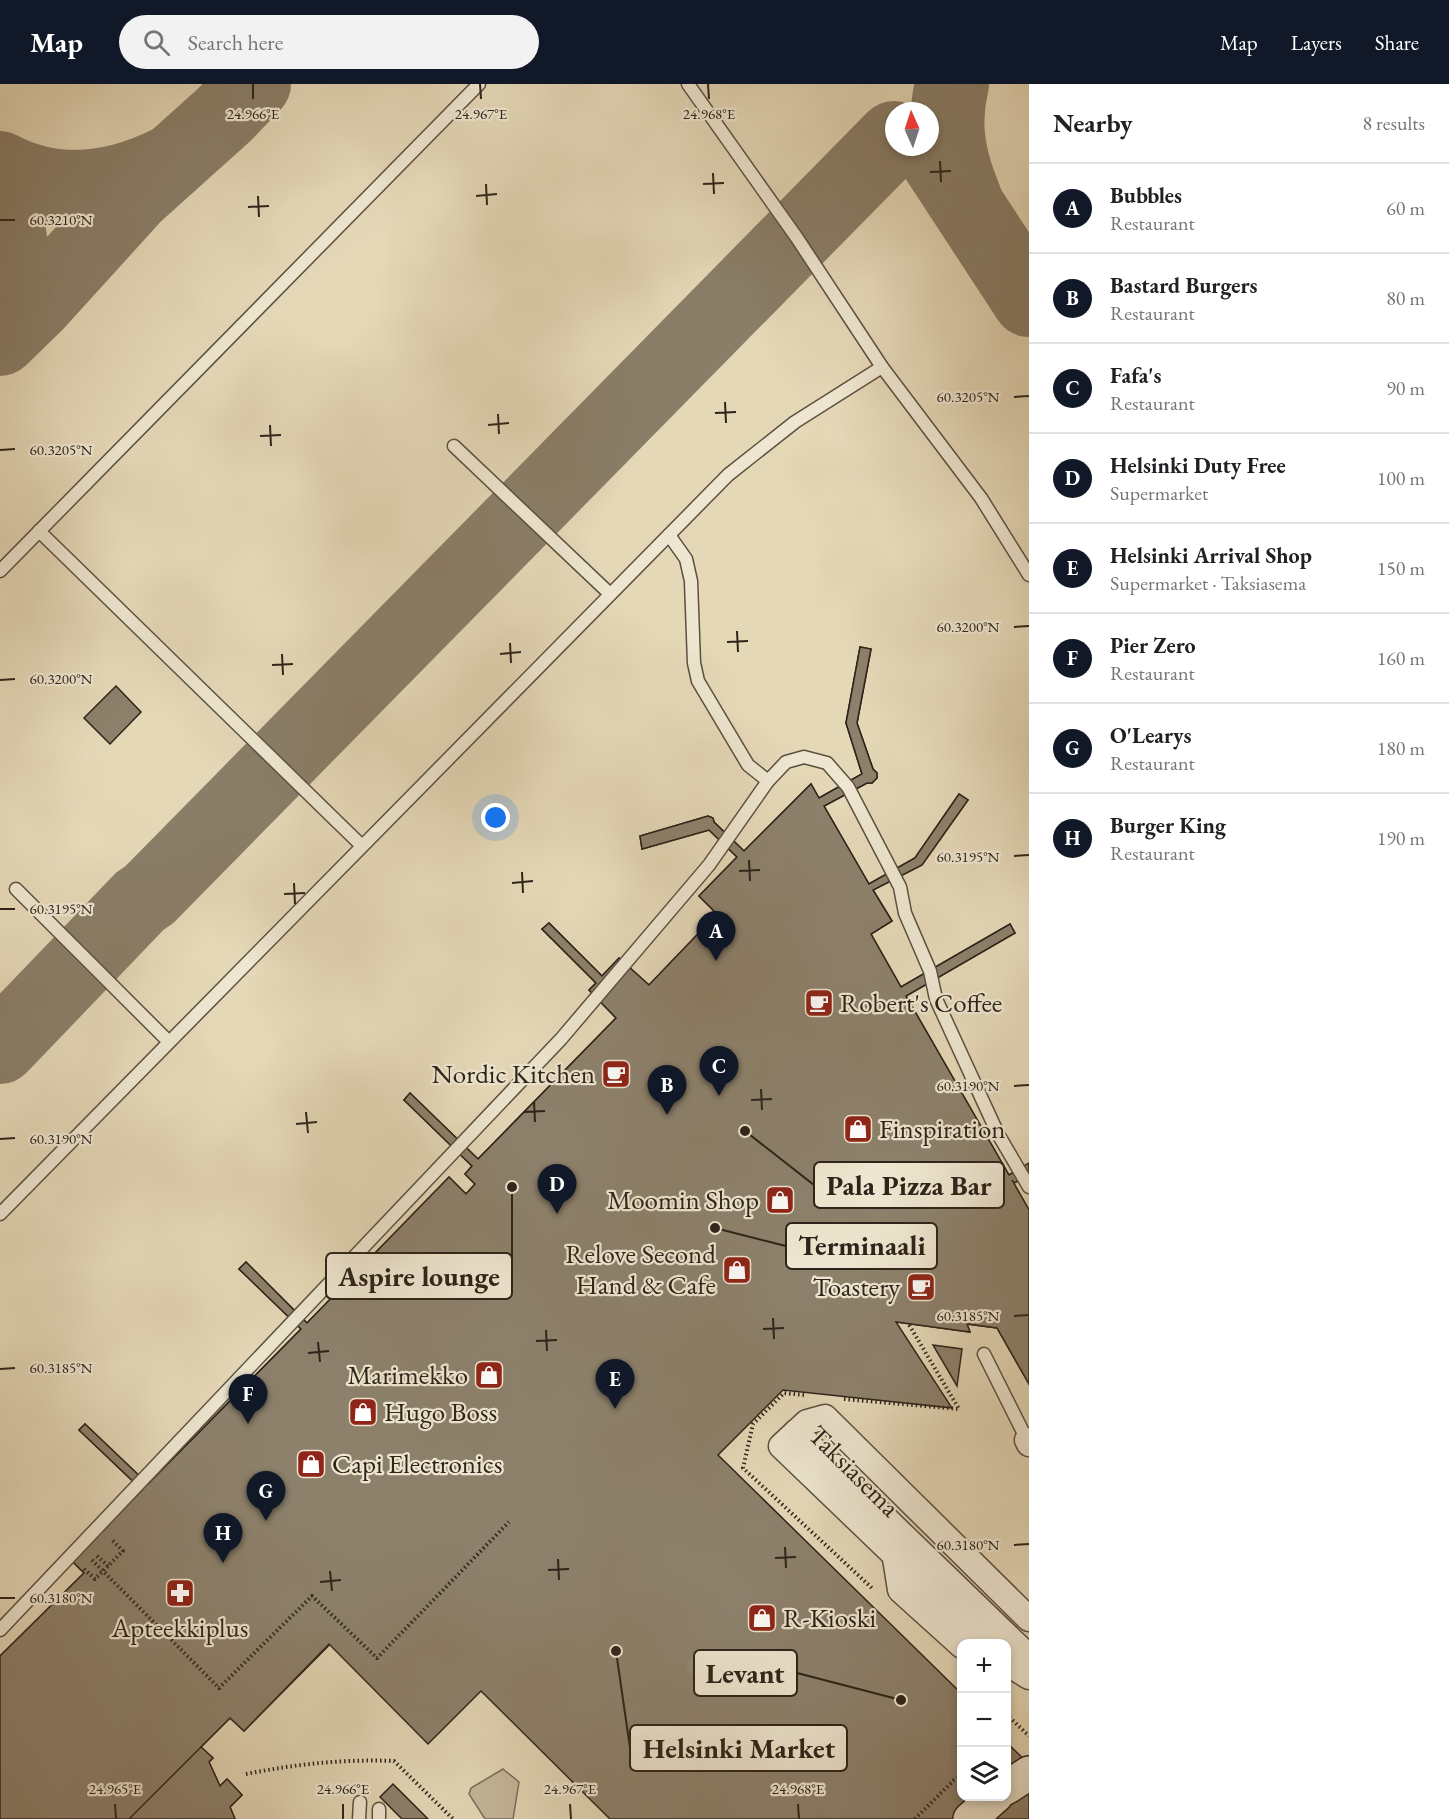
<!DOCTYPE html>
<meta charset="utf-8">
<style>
:root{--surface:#fff;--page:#f2f2f2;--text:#202124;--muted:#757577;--line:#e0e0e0;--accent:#111827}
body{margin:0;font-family:"EB Garamond",serif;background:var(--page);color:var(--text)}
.controls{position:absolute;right:18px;bottom:18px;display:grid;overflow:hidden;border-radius:12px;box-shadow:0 3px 9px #0003}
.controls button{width:54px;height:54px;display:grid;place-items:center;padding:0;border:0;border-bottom:2px solid var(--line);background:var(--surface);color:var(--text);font:30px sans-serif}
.compass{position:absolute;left:885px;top:18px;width:54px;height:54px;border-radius:50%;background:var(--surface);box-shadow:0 3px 9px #0003;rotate:357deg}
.you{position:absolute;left:496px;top:734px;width:21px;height:21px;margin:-15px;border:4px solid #fff;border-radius:50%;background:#1a73e8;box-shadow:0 0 0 9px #1a73e833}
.badge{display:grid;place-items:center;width:39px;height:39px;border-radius:50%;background:var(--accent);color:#fff;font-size:20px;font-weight:700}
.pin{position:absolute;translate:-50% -50px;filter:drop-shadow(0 2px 3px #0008)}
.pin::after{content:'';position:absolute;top:32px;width:21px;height:18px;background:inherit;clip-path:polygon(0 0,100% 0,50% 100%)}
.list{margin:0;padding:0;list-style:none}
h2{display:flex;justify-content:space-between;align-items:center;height:78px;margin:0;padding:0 24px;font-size:26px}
h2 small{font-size:20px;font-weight:400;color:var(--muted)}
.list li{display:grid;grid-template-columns:39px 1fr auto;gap:18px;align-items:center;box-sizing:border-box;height:90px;padding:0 24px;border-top:2px solid var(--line)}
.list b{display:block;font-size:22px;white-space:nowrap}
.list p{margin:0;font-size:20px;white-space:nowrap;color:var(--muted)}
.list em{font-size:20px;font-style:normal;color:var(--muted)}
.icon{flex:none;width:33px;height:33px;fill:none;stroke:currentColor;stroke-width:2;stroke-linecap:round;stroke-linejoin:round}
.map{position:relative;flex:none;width:1029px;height:1735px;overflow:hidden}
header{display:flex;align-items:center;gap:36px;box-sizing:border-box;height:84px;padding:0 30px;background:var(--accent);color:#fff}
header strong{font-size:28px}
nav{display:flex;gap:33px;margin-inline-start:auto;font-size:21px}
.search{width:420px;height:54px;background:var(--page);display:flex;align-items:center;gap:15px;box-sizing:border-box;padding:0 21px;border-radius:33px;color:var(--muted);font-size:22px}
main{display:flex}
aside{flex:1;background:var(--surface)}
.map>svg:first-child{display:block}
.green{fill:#c6b99c;stroke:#7a6e5b;stroke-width:1.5}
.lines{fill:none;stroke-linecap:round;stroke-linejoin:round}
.taxiway{stroke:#8a7e68;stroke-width:74}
.building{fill:#8d816c;stroke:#2e231a;stroke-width:1.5}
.service-casing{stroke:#5c5041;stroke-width:15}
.minor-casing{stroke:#5c5041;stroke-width:27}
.secondary-casing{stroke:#2e231a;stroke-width:36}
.path{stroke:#2e231a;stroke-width:4;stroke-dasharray:1.5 3;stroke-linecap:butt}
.service{stroke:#eee6d0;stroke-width:12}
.minor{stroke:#eee6d0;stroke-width:24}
.secondary{stroke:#eee6d0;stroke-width:33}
.tree{fill:#958972}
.ticks{fill:none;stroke:#2e231a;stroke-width:2}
.labels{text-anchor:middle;stroke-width:4.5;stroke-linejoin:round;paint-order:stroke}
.poi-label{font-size:27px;fill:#2e231a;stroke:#eee6d0;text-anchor:start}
.street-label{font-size:27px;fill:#2e231a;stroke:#eee6d0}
.ticks-label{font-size:15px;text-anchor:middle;fill:#2e231a;stroke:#eee6d0;stroke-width:4.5;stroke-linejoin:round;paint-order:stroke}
.leader{fill:none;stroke:#2e231a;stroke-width:2}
.callout-dot{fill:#2e231a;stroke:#eee6d0;stroke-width:2}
.callout{fill:#eee6d0;stroke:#2e231a;stroke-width:2}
.callout-label{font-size:28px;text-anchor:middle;font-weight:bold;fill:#2e231a}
</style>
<header>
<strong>Map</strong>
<div class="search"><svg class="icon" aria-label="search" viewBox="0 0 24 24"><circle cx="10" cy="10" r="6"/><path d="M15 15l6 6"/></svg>Search here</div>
<nav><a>Map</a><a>Layers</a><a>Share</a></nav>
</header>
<main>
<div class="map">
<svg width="1029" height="1735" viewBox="0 0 1029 1735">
<rect width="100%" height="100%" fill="#e5d8b7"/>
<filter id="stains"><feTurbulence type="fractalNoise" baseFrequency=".00333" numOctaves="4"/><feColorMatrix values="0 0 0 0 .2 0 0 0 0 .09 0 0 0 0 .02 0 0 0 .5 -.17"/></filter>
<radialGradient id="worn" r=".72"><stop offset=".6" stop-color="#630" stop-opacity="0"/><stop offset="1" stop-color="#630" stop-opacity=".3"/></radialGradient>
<!-- green -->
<path class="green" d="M503,1685L519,1698L513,1735H485L469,1710L471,1704Z"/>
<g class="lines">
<!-- taxiway -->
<g class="taxiway">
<path d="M952,0C942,41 949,76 965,114"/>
<path d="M929,63L1029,216"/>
<path d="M0,84C56,114 116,105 170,78"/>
<path d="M0,113C14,154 17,196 0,237"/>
<path d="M0,255L37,219L135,111L224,31L254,0"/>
<path d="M0,963L140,817L149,811L894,54"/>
</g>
</g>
<!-- building -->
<g class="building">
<path d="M860,563L871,565L857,639L873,685L877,689V694L872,699H867L824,722L869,800L915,774L959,710L968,716L922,781L873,806L892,837L871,850L901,903L1010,840L1015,849L906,912L1009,1091L1029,1079V1091L1014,1099L1012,1096L1029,1126V1300L997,1244L967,1240L970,1248L883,1236L881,1257L678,1231L679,1220L633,1215L603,1243L624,1264L244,1647L230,1634L129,1735H0V1572L84,1489L72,1477L142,1406L79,1346L85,1340L148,1400L301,1245L239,1185L246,1178L307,1239L449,1093L466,1110L475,1100L465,1090L472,1082L404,1016L410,1009L478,1075L616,934L589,906L596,899L542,845L549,839L602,892L619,874L649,901L717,830L699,812L737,773L709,746L642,765L640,752L708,732L713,734L714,738L744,767L811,700L819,714L862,690L846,639Z"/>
<path d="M860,563L871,565L857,639L873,685L877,689V694L872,699H867L824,722L869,800L915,774L959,710L968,716L922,781L873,806L892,837L871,850L901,903L1010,840L1015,849L906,912L1009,1091L1029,1079V1091L1014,1099L1012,1096L1029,1126V1300L997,1244L967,1240L970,1248L896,1238L952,1324L783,1306L718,1371L962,1610V1712H988L986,1735H610L481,1607L428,1660L329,1560L244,1647L230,1634L201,1663L213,1674L209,1678L220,1702L227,1695L242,1711L230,1723L235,1735H0V1572L84,1489L72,1477L142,1406L79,1346L85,1340L148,1400L301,1245L239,1185L246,1178L307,1239L449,1093L466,1110L475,1100L465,1090L472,1082L404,1016L410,1009L478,1075L616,934L589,906L596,899L542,845L549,839L602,892L619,874L649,901L717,830L699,812L737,773L709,746L642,765L640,752L708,732L713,734L714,738L744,767L811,700L819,714L862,690L846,639Z"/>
<path d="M116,602L141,628L110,660L84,634Z"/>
<path d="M933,1261L962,1265L957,1302Z"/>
<path d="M1006,1658L1029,1680V1735H986L1006,1712Z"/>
<path d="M201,1663L213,1674L209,1678L220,1702L227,1695L242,1711L230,1723L235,1735H129Z"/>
<path d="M393,1700L428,1735H402L380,1713Z"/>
</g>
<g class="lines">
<!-- service casing -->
<g class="service-casing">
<g id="service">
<path d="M688,0L797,154L882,283L981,414L1029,491"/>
<path d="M454,362L610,510"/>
<path d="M39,447L362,762"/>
<path d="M669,451L686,475L691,497L694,579L698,597L748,681L768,697"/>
<path d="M0,487L479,0"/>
<path d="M16,805L169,958"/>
<path d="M0,1130L728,391L795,338L882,283"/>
<path d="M984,1270L1027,1356"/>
<path d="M0,1546L561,955L709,781L768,697L786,678L804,673L827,679L848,703L900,803L905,829L930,887L936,915L998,1050L1029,1103"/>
<path d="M359,1735L360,1718"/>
<path d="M379,1735V1725"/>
</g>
</g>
<!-- minor casing -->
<g class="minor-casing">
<g id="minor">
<path d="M796,1348L1029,1573"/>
<path d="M1027,1356L1029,1360"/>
<path d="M894,1468L900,1506L962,1562"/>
<path d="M987,1560L781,1362L807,1338L825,1333L1029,1535"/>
<path d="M1006,1579L1029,1593"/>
</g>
</g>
<!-- secondary casing -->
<g class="secondary-casing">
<g id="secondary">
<path d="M1006,1704L1029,1689"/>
<path d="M970,1735L996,1712"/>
</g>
</g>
<!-- path -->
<g class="path">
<path d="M804,1311L784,1309L753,1340L743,1384L873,1505"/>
<path d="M844,1315L959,1325L908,1239"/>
<path d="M97,1472L108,1482"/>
<path d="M92,1476L219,1604L312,1512L377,1574L509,1438"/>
<path d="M84,1485L95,1495L123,1467L111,1455"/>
<path d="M1006,1630L1029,1652"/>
<path d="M246,1690C296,1680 344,1675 394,1677L453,1735"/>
<path d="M915,1735L954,1696L962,1692"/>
</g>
<!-- service -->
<use href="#service" class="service"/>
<!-- minor -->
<use href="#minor" class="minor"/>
<!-- secondary -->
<use href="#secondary" class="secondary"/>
</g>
<!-- trees -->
<circle class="tree" cx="696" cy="1582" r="9"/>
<!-- ticks -->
<path class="ticks" d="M253,0V15M480,0L481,15M708,0L709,15M940,77L941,98M930,88L951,87M713,89L714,110M486,100L487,121M703,100L724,99M258,112L259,133M476,112L497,110M248,123L269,122M0,136H15M1014,313L1029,312M725,318L726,339M715,329L736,328M498,330L499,350M270,341L271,362M488,341L509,339M260,352L281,351M0,366L15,365M1014,543L1029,542M737,547L738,568M727,558L748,557M510,559L511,579M282,570L283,591M500,570L521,568M272,581L293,580M0,596L15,595M1014,772L1029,771M749,776L750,797M739,787L760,786M522,788L523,809M294,799L295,820M512,799L533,797M284,810L305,809M0,825H15M1014,1002L1029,1001M761,1005L762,1026M751,1016L772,1015M534,1017L535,1038M306,1028L308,1049M524,1028L545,1027M296,1040L317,1038M0,1055L15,1054M1014,1232L1029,1231M773,1234L774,1255M763,1245L784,1244M546,1246L547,1267M536,1257L557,1256M318,1258L320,1278M308,1269L329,1267M0,1285L15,1284M1014,1461L1029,1460M785,1463L786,1484M775,1474L796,1473M558,1475L559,1496M548,1486L569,1485M330,1487L332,1507M320,1498L341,1496M0,1514H15M115,1720L116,1735M343,1720V1735M570,1720L571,1735M798,1720L799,1735"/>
<!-- icons -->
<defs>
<g id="cafe-square" transform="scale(1.5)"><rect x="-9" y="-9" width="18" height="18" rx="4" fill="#8f2418" stroke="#eee6d0"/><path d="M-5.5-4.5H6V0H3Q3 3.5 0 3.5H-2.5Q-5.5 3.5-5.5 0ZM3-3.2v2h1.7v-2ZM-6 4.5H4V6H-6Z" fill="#fff"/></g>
<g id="shop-square" transform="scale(1.5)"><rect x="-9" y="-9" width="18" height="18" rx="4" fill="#8f2418" stroke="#eee6d0"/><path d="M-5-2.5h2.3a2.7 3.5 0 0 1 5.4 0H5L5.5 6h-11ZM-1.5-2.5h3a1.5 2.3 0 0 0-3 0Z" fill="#fff"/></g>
<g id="pharmacy-square" transform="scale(1.5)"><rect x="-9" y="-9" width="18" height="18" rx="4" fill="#8f2418" stroke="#eee6d0"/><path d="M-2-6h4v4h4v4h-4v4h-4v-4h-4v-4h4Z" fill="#fff"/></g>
</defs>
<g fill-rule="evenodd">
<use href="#cafe-square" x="819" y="919"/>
<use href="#cafe-square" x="616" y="990"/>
<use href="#shop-square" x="858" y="1045"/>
<use href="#shop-square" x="780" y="1116"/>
<use href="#shop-square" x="737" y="1186"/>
<use href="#cafe-square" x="921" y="1203"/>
<use href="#shop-square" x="489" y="1291"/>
<use href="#shop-square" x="363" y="1328"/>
<use href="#shop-square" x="311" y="1380"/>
<use href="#pharmacy-square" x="180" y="1509"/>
<use href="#shop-square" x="762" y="1534"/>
</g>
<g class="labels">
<!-- poi labels -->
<g class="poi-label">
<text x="840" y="928">Robert's Coffee</text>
<text x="595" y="999" text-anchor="end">Nordic Kitchen</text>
<text x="879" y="1054">Finspiration</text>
<text x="759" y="1125" text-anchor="end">Moomin Shop</text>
<text x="716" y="1179" text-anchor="end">Relove Second<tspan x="716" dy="31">Hand &amp; Cafe</tspan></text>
<text x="900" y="1212" text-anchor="end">Toastery</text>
<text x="468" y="1300" text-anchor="end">Marimekko</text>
<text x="384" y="1337">Hugo Boss</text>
<text x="332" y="1389">Capi Electronics</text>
<text x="783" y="1543">R-Kioski</text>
<text x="180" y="1553" text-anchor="middle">Apteekkiplus</text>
</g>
<!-- street labels -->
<g class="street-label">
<text transform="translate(854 1387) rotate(45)" y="9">Taksiasema</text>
</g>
</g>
<g class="ticks-label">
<text x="253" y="35">24.966°E</text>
<text x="481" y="35">24.967°E</text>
<text x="709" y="35">24.968°E</text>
<text x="61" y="141">60.3210°N</text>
<text x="968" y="318">60.3205°N</text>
<text x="61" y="371">60.3205°N</text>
<text x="968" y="548">60.3200°N</text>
<text x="61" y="600">60.3200°N</text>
<text x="968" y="778">60.3195°N</text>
<text x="61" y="830">60.3195°N</text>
<text x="968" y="1007">60.3190°N</text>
<text x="61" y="1060">60.3190°N</text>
<text x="968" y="1237">60.3185°N</text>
<text x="61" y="1289">60.3185°N</text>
<text x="968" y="1466">60.3180°N</text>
<text x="61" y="1519">60.3180°N</text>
<text x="115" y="1710">24.965°E</text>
<text x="343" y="1710">24.966°E</text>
<text x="570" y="1710">24.967°E</text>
<text x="798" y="1710">24.968°E</text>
</g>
<!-- callouts -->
<path class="leader" d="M745 1047L814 1101M715 1144L786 1162M512 1103L512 1192M901 1616L797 1589M616 1567L630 1664"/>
<g class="callout-dot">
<circle cx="745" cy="1047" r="6"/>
<circle cx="715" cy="1144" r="6"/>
<circle cx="512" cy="1103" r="6"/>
<circle cx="901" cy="1616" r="6"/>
<circle cx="616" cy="1567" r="6"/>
</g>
<g class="callout">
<rect x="814" y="1078" width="190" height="46" rx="6"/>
<rect x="786" y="1139" width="151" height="46" rx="6"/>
<rect x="326" y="1169" width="186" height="46" rx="6"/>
<rect x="694" y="1566" width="103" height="46" rx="6"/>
<rect x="630" y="1641" width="217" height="46" rx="6"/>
</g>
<g class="callout-label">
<text x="909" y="1111">Pala Pizza Bar</text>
<text x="862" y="1171">Terminaali</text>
<text x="419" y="1202">Aspire lounge</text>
<text x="745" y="1599">Levant</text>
<text x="739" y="1674">Helsinki Market</text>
</g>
<rect width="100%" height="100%" filter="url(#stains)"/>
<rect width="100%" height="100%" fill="url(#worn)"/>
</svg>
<div class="controls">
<button>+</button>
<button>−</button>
<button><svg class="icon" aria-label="layers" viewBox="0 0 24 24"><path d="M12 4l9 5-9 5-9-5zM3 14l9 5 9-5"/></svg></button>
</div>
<svg class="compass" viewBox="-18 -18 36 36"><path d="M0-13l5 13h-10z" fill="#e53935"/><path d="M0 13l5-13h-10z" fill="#757577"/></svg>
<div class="you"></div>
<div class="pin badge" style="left:716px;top:877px">A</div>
<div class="pin badge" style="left:667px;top:1031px">B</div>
<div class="pin badge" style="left:719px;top:1012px">C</div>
<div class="pin badge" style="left:557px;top:1130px">D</div>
<div class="pin badge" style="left:615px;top:1325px">E</div>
<div class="pin badge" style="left:248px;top:1340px">F</div>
<div class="pin badge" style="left:266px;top:1437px">G</div>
<div class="pin badge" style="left:223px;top:1479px">H</div>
</div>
<aside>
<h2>Nearby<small>8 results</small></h2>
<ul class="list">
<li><span class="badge">A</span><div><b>Bubbles</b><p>Restaurant</p></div><em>60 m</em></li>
<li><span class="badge">B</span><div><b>Bastard Burgers</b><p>Restaurant</p></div><em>80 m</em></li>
<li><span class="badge">C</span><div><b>Fafa's</b><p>Restaurant</p></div><em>90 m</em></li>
<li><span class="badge">D</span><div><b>Helsinki Duty Free</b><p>Supermarket</p></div><em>100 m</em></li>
<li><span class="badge">E</span><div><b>Helsinki Arrival Shop</b><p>Supermarket · Taksiasema</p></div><em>150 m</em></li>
<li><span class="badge">F</span><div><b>Pier Zero</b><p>Restaurant</p></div><em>160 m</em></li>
<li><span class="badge">G</span><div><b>O'Learys</b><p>Restaurant</p></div><em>180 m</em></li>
<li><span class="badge">H</span><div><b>Burger King</b><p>Restaurant</p></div><em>190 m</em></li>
</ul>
</aside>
</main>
